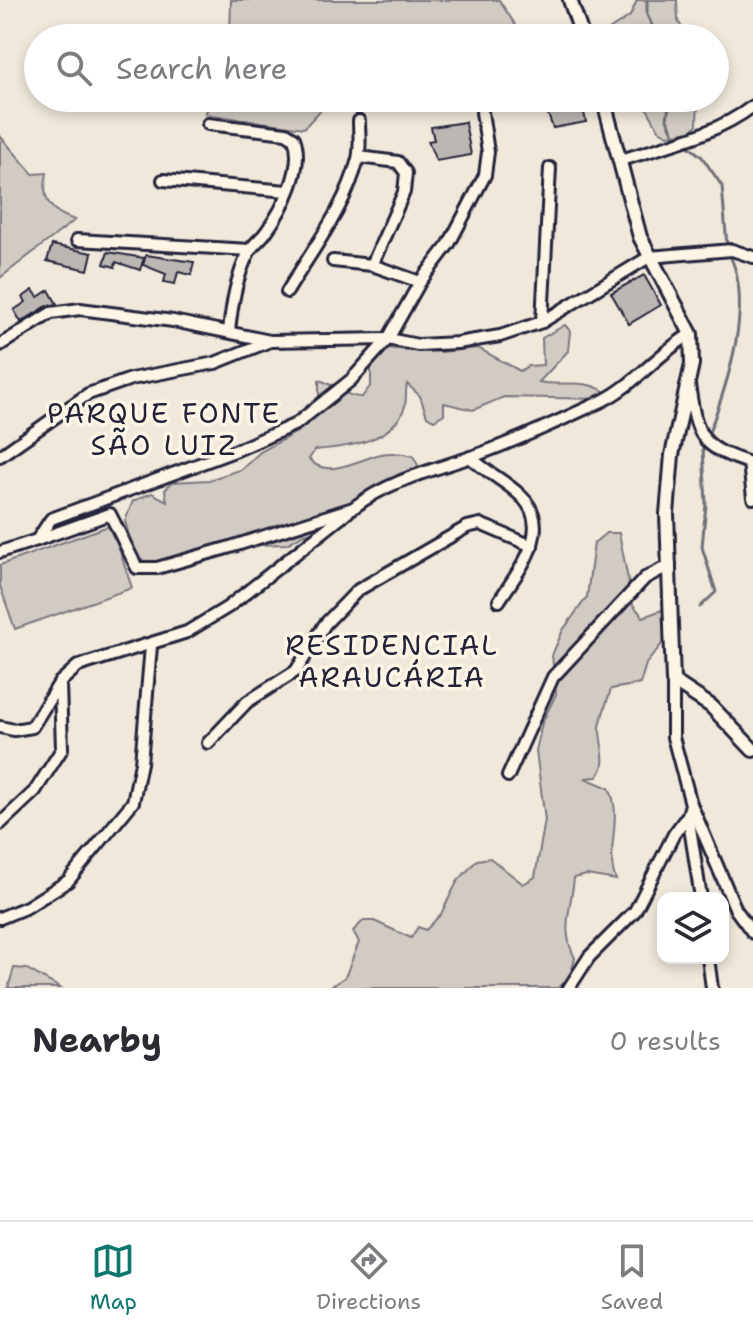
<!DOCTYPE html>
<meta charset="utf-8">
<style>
:root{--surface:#fff;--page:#f2f2f3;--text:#2b2b33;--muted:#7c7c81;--line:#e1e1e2;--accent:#0f766e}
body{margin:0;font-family:"Shantell Sans",sans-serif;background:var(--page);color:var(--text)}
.controls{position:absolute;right:24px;bottom:24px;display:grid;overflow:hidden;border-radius:16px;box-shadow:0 4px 12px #0003}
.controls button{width:72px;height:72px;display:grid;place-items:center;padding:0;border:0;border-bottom:2px solid var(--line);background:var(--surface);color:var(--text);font:40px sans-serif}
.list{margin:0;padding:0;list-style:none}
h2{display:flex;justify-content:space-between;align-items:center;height:104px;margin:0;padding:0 32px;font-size:34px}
h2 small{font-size:26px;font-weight:400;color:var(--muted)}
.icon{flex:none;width:44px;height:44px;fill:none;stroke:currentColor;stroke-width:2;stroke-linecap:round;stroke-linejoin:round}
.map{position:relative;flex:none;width:753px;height:988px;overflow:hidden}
.search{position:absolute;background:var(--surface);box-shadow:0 4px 12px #0003;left:24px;right:24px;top:24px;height:88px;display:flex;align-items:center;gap:20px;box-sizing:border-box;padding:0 28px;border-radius:44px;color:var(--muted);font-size:30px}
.sheet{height:232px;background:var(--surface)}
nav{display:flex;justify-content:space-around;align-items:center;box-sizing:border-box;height:112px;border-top:2px solid var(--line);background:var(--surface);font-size:22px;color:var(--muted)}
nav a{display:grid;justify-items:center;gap:4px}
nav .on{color:var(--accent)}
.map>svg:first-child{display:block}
.green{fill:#d1cbc3;stroke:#7a767f;stroke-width:2}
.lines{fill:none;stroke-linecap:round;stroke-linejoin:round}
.stream{stroke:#716f79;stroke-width:3}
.building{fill:#bcb7b3;stroke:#22223b;stroke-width:2}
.minor-casing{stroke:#22223b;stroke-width:16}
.major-casing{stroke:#22223b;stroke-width:18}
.minor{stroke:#fcf5e5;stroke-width:10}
.major{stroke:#fcf5e5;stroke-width:12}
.labels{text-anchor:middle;stroke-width:7;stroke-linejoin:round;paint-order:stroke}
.quarter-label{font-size:28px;letter-spacing:2px;fill:#22223b;stroke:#fcf5e5}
</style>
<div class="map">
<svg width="753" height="988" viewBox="0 0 753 988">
<rect width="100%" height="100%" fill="#efe8db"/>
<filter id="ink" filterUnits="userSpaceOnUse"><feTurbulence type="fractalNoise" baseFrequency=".0125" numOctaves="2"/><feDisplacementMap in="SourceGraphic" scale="16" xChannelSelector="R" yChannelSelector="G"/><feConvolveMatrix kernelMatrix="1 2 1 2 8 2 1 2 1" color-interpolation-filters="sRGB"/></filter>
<g filter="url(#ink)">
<!-- green -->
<g class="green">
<path d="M231,0H499L524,38H230Z"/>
<path d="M637,0H677L678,21L688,38H604L609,30L630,16Z"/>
<path d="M213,98H383L327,103L304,128L205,114Z"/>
<path d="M641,98H698L697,124L692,131L668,135L659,130Z"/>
<path d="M0,136L33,174L47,173C41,199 49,212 75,220L0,278Z"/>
<path d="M565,325L570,331L568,351L539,382C563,387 582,378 604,391L599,399L504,397L473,410L444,403V414L434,420L427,416L420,396L407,384C405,392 407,402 404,409C390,443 347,447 315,450L309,459C326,480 360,459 381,454C392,452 402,453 413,456L420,469L321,522L315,532L304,534L287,544L258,545L175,563L145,562L134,553L125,521L133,501L152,493L167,501L165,490L172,482L209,480L242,469L260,452L297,432L319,410V380C335,384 346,398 362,397L371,385V343L382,348L441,352L478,348L520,371L528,366L543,365L542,338Z"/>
<path d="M111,525L132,588L15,629L0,586V565Z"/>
<path d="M606,533H619L633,605L643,617L665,609L671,614L665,640L646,664L640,684L611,689C607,701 602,714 600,727C599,745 610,761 597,777L585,778L609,788C624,818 604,851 616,880L587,875L574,878C571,910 560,929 575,958L570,978L558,988H329L345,977L359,942L353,931L363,921H374L411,938L418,927L426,930L441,914L457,882L477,860L490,858L523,884L535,877L545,820L536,751L542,723L556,694L552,655L563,630L587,597L594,543Z"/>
<path d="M14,968L27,969L60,988H8Z"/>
</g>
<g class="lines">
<!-- stream -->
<g class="stream">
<path d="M647,0V15L658,38"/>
<path d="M670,98L667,119L675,136"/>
<path d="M685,143L702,157L722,186L727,246"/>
<path d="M708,435C728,384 753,307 731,258"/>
<path d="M700,607L716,592L702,547L706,504L703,449"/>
</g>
</g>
<!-- building -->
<g class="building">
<path d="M542,98H581L586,122L553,128Z"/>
<path d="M465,122L471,155L436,161L428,141L434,140L431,127Z"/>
<path d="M52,245L92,253L88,270L47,261Z"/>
<path d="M108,252L144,258L140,270L116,262L115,267L104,264Z"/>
<path d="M146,255L194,262L191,275L178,272L175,284L164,282L166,274L143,265Z"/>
<path d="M644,275L661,305L629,324L611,293Z"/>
<path d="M33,290L38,297L49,290L57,304L47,306L21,322L14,310L26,302L23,297Z"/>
</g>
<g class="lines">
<!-- minor casing -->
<g class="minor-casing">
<g id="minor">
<path d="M208,124L286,133L294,138C305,167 283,209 266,232C261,239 253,244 249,252C236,277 232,304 229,331"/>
<path d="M359,157L398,162L406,173L404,192L372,265"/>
<path d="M621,160C665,146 717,134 753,106"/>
<path d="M163,180L287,191"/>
<path d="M77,240L250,250"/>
<path d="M333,261L372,265L420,282"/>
<path d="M287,292C312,250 346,207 358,159C361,147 359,133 359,121"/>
<path d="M542,322L550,168"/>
<path d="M0,345L51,313L80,309L173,321L270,341L388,339L418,345L457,343L500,336L542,322L649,257L732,250L753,257"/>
<path d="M689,385C697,437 699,447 753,464"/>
<path d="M0,456L88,394L131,379L215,363L270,341"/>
<path d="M470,457C486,472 505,481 520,495C556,528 518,571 499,601"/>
<path d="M749,463L753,498"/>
<path d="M37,540L110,514L137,568H157L227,548L353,508C388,481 430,471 471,457C516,441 559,421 602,401C635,385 659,352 691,334"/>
<path d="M0,552L37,540L51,519L237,450L296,424L351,380L388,339L420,282L449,244L485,175L488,152L482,112"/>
<path d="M673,681V737L691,804L688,815L701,898"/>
<path d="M0,727L14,730L32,727L60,682L78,666L187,632L228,607L348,512"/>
<path d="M208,743L247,702L296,671L325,624L358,590L467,527L480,524L532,546"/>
<path d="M508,776L553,677L645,578L670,565"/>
<path d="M691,804L736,910L753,933"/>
<path d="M0,824L35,791L62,749L60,684"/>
<path d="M0,918L27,907L68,881L133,802L141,763L151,646"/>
<path d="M708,958L712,988"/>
<path d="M569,988L589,957L635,911L674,834L688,815"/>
</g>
</g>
<!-- major casing -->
<g class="major-casing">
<g id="major">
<path d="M570,0L583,38"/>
<path d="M603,98L640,237L691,334L692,364L672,455L667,514L673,681L711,706L753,750"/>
</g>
</g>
<!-- minor -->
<use href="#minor" class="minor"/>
<!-- major -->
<use href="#major" class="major"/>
</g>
</g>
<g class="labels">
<!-- quarter labels -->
<g class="quarter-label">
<text x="164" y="423">PARQUE FONTE<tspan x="164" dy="32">SÃO LUIZ</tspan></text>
<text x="392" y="655">RESIDENCIAL<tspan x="392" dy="32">ARAUCÁRIA</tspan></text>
</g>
</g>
</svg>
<div class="controls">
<button><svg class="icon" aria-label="layers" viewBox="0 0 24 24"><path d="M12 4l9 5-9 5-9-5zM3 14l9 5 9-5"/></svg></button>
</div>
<div class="search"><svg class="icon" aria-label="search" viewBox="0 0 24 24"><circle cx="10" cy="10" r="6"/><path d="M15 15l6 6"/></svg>Search here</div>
</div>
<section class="sheet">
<h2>Nearby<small>0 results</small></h2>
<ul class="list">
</ul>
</section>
<nav>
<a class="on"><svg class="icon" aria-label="map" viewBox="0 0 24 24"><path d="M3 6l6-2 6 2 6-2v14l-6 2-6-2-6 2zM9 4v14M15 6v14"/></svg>Map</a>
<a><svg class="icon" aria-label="directions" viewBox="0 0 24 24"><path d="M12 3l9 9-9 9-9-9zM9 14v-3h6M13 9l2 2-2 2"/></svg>Directions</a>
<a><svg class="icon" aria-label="saved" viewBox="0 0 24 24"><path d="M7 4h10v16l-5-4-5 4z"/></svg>Saved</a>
</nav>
